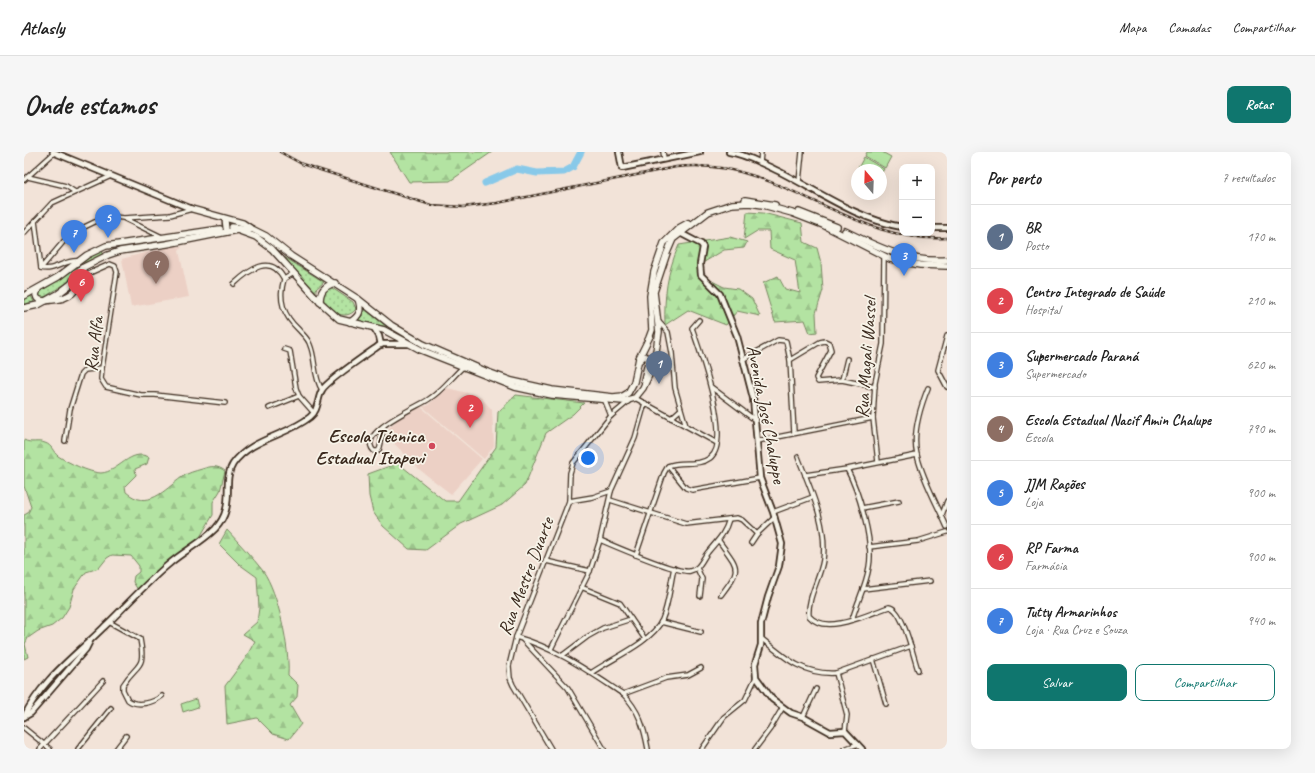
<!DOCTYPE html>
<html lang="pt">
<meta charset="utf-8">
<style>
:root{--surface:#fff;--page:#f6f6f6;--text:#222;--muted:#767676;--line:#e0e0e0;--accent:#0f766e}
body{margin:0;font-family:Caveat,sans-serif;background:var(--page);color:var(--text)}
.controls{position:absolute;right:12px;top:12px;display:grid;overflow:hidden;border-radius:8px;box-shadow:0 4px 16px #0002}
.controls button{width:36px;height:36px;display:grid;place-items:center;padding:0;border:0;border-bottom:1px solid var(--line);background:var(--surface);color:var(--text);font:20px sans-serif}
.compass{position:absolute;left:827px;top:12px;width:36px;height:36px;border-radius:50%;background:var(--surface);box-shadow:0 4px 16px #0002;rotate:341deg}
.you{position:absolute;left:564px;top:306px;width:14px;height:14px;margin:-10px;border:3px solid #fff;border-radius:50%;background:#1a73e8;box-shadow:0 0 0 6px #1a73e833}
.badge{display:grid;place-items:center;width:26px;height:26px;border-radius:50%;background:var(--accent);color:#fff;font-size:13px;font-weight:700}
.pin{position:absolute;translate:-50% -33px;filter:drop-shadow(0 1px 2px #0008)}
.pin::after{content:'';position:absolute;top:21px;width:14px;height:12px;background:inherit;clip-path:polygon(0 0,100% 0,50% 100%)}
.list{margin:0;padding:0;list-style:none}
h2{display:flex;justify-content:space-between;align-items:center;height:52px;margin:0;padding:0 16px;font-size:17px}
h2 small{font-size:13px;font-weight:400;color:var(--muted)}
.list li{display:grid;grid-template-columns:26px 1fr auto;gap:12px;align-items:center;box-sizing:border-box;height:64px;padding:0 16px;border-top:1px solid var(--line)}
.list b{display:block;font-size:15px;white-space:nowrap}
.list p{margin:0;font-size:13px;white-space:nowrap;color:var(--muted)}
.list em{font-size:13px;font-style:normal;color:var(--muted)}
.actions{display:flex;gap:8px;padding:12px 16px}
.actions a{flex:1;padding:9px 0;border:1px solid var(--accent);border-radius:8px;text-align:center;font-size:14px;color:var(--accent)}
.actions .main{background:var(--accent);color:#fff}
.map{position:relative;flex:none;width:923px;height:597px;overflow:hidden;border-radius:8px}
header{display:flex;align-items:center;gap:24px;box-sizing:border-box;height:56px;padding:0 20px;background:var(--surface);border-bottom:1px solid var(--line)}
header strong{font-size:19px}
nav{display:flex;gap:22px;margin-inline-start:auto;font-size:14px}
.intro{display:flex;align-items:center;justify-content:space-between;box-sizing:border-box;height:96px;padding:0 24px}
h1{margin:0;font-size:28px}
.button{padding:10px 18px;border-radius:8px;background:var(--accent);color:#fff;font-size:14px;font-weight:700}
main{display:flex;gap:24px;padding:0 24px}
aside{flex:1;background:var(--surface);border-radius:8px;box-shadow:0 4px 16px #0002}
.map>svg:first-child{display:block}
.built{fill:#ecd0c5}
.grass{fill:url(#grass-dots);stroke:#778660}
.forest{fill:url(#forest-firs);stroke:#778660}
.pitch{fill:#b3e3a2;stroke:#778660}
.lines{fill:none;stroke-linecap:round;stroke-linejoin:round}
.river{stroke:#88c9e9;stroke-width:7}
.minor-casing{stroke:#3b2a1e;stroke-width:6}
.tertiary-casing{stroke:#3b2a1e;stroke-width:8}
.secondary-casing{stroke:#3b2a1e;stroke-width:8}
.primary-casing{stroke:#3b2a1e;stroke-width:8}
.minor{stroke:#f7f3e8;stroke-width:3.5}
.tertiary{stroke:#f7f3e8;stroke-width:4.5}
.secondary{stroke:#f7f3e8;stroke-width:5}
.primary{stroke:#f7f3e8;stroke-width:5.5}
.rail-casing{stroke:#3b2a1e;stroke-width:2.5}
.rail{stroke:#f7f3e8;stroke-width:1;stroke-dasharray:3;stroke-linecap:butt}
.poi-dot{fill:#d1495b;stroke:#f7f3e8;stroke-width:1.5}
.labels{text-anchor:middle;stroke-width:3.5;stroke-linejoin:round;paint-order:stroke}
.street-label{font-size:19px;fill:#3b2a1e;stroke:#f7f3e8}
.poi-label{font-size:19px;font-weight:bold;fill:#3b2a1e;stroke:#f7f3e8;text-anchor:end}
</style>
<header>
<strong>Atlasly</strong>
<nav><a>Mapa</a><a>Camadas</a><a>Compartilhar</a></nav>
</header>
<div class="intro"><h1>Onde estamos</h1><a class="button">Rotas</a></div>
<main>
<div class="map">
<svg width="923" height="597" viewBox="0 0 923 597">
<defs>
<pattern id="grass-dots" width="8" height="8" patternUnits="userSpaceOnUse"><rect width="8" height="8" fill="#b3e3a2"/><path d="M2 2h.1M6 6h.1" fill="none" stroke="#9bc38b" stroke-width="1.8" stroke-linecap="round"/></pattern>
<pattern id="forest-firs" width="22" height="20" patternUnits="userSpaceOnUse"><rect width="22" height="20" fill="#b3e3a2"/><path d="M5 1l3.5 6h-7zM16 11l3.5 6h-7z" fill="#9bc38b"/></pattern>
</defs>
<rect width="100%" height="100%" fill="#f2e3d8"/>
<filter id="ink" filterUnits="userSpaceOnUse"><feTurbulence type="fractalNoise" baseFrequency=".025" numOctaves="2"/><feDisplacementMap in="SourceGraphic" scale="8" xChannelSelector="R" yChannelSelector="G"/><feConvolveMatrix kernelMatrix="1 2 1 2 8 2 1 2 1" color-interpolation-filters="sRGB"/></filter>
<g filter="url(#ink)">
<!-- built -->
<g class="built">
<path d="M149,93L158,95L155,99L165,145L107,155L98,107Z"/>
<path d="M423,236L456,244L468,258L470,294L460,307L398,254H403Z"/>
<path d="M397,255L458,307L427,342L396,318L360,281L374,267Z"/>
</g>
<!-- grass -->
<g class="grass">
<path d="M80,96L78,102L60,111L44,130L19,146L15,144L16,139C39,128 56,107 80,96Z"/>
<path d="M257,103L300,130L292,137V140Z"/>
<path d="M308,136L329,150L332,157C322,171 299,158 299,143L303,137Z"/>
<path d="M7,144L10,150L0,152V147Z"/>
<path d="M339,156L363,175L333,168L339,163Z"/>
</g>
<!-- forest -->
<g class="forest">
<path d="M366,0H468L426,29L385,30Z"/>
<path d="M723,60L739,61L778,71L780,90L793,96L797,111L799,138L792,161L793,180L786,181L781,168L751,170L739,131L754,124L761,137L776,141L771,108L746,97L745,79H733L720,87Z"/>
<path d="M706,85L723,90L720,96L700,98L677,112L680,125L700,135L714,137L728,147L736,164L713,159L702,173L664,158L641,173C640,144 643,120 655,93Z"/>
<path d="M492,243L560,251L549,262L522,281L501,333L478,353L437,372L402,398L385,397L359,374L349,360L345,344L344,322L374,311L421,349H434L472,295L474,260Z"/>
<path d="M0,288C7,292 14,288 21,291C28,293 29,300 34,304C43,310 66,321 77,321C95,320 106,296 125,305L123,312L111,317L112,323L101,334L102,340C124,359 140,338 158,325C163,321 171,319 178,317C187,314 193,313 201,319L196,339L189,350V363L176,385L114,438L109,430L110,424L115,420V414L107,404L88,403L83,406L75,416L62,420L50,437L45,455L38,466L28,474L14,479L4,486L1,492L4,505L0,507V363L4,361L7,355L0,334Z"/>
<path d="M203,378C215,391 228,405 239,419C254,440 266,497 264,523L274,533L273,545L266,553L277,572L265,587L249,582L233,566L203,572L201,534L221,507L231,489L219,482L233,470L235,456L233,425L215,412L195,392Z"/>
</g>
<!-- pitch -->
<g class="pitch">
<path d="M843,0H858L867,5L861,16L841,4Z"/>
<path d="M840,5L860,17L857,22V18H837L834,16Z"/>
<path d="M172,547L174,555L159,560L157,552Z"/>
</g>
<g class="lines">
<!-- river -->
<path class="river" d="M461,31L493,17L513,21L540,20L549,15L557,0"/>
<!-- minor casing -->
<g class="minor-casing">
<g id="minor">
<path d="M639,0L640,6"/>
<path d="M736,11L737,0"/>
<path d="M4,25L42,34L51,40"/>
<path d="M0,28L30,1"/>
<path d="M775,30L778,0"/>
<path d="M100,66L146,63L168,57"/>
<path d="M11,69L17,116"/>
<path d="M0,81L28,51L87,24"/>
<path d="M17,116L46,82L83,64L99,66L138,85"/>
<path d="M17,116C30,120 41,107 55,109"/>
<path d="M270,121L260,127C254,148 259,163 275,178C279,183 284,186 286,193C292,207 289,224 298,238"/>
<path d="M61,123L86,112L91,114L93,120L78,216L77,227L82,235L117,243H131L201,251"/>
<path d="M210,132C225,118 247,101 260,127"/>
<path d="M634,169L644,180L648,201L651,236L662,274"/>
<path d="M923,184L914,218L923,235"/>
<path d="M260,197L266,199L272,236L275,244L290,261"/>
<path d="M718,208L754,188L762,189L766,208L770,281"/>
<path d="M766,208L796,190L801,189L805,191L807,198L792,226L794,230L818,228L851,235"/>
<path d="M818,228L823,207"/>
<path d="M687,235L731,268"/>
<path d="M904,236C896,256 888,282 893,303C899,328 913,352 923,375"/>
<path d="M611,246L693,291"/>
<path d="M581,249L587,264"/>
<path d="M245,256L275,244"/>
<path d="M647,266L656,258"/>
<path d="M360,274C357,281 358,296 354,299H350C331,280 396,254 405,247C418,239 428,225 439,215"/>
<path d="M41,289L46,257L57,222L61,218L78,216"/>
<path d="M733,289L849,266"/>
<path d="M774,305C786,336 804,373 799,408C796,427 783,446 785,464C802,484 844,462 865,455C879,456 889,504 894,518"/>
<path d="M854,310L849,266L851,231L859,192L860,105"/>
<path d="M644,314L662,336L668,338L736,326"/>
<path d="M823,317C835,340 850,390 845,415C842,434 833,450 828,468"/>
<path d="M781,323L823,317L893,303"/>
<path d="M586,348L662,372L713,366L718,368L733,382"/>
<path d="M545,349L569,345L587,339"/>
<path d="M838,356L875,349"/>
<path d="M749,360L789,345"/>
<path d="M918,363L923,349"/>
<path d="M576,388C590,394 655,422 666,419C676,417 678,407 684,400C693,389 701,382 705,367"/>
<path d="M695,389C715,417 718,415 697,443"/>
<path d="M727,391L733,382L751,365"/>
<path d="M845,395L894,389L923,380"/>
<path d="M612,403L640,321L644,314C657,308 674,315 686,306C709,289 676,199 668,176L675,168"/>
<path d="M522,409L566,419"/>
<path d="M673,416L678,427L676,444"/>
<path d="M557,435L596,451L621,487"/>
<path d="M839,437L906,429"/>
<path d="M85,470L116,487C122,519 113,510 99,533V538L104,548C113,555 129,551 138,544"/>
<path d="M637,470L677,480"/>
<path d="M492,485C532,496 564,519 599,542C615,558 620,575 624,597"/>
<path d="M737,486C761,506 779,523 812,521L887,494"/>
<path d="M499,488L544,536L580,597"/>
<path d="M527,497L566,419L576,388L587,339L611,286L621,251"/>
<path d="M539,503L563,485L579,476L607,467"/>
<path d="M849,507L862,552"/>
<path d="M567,521C587,507 628,490 638,468C645,452 646,433 650,416"/>
<path d="M812,521L823,563L821,579"/>
<path d="M599,542L642,526L664,523L677,516"/>
<path d="M779,565L792,537"/>
<path d="M0,576L26,597"/>
<path d="M16,597L79,529"/>
<path d="M54,597L87,556"/>
<path d="M92,597L102,584"/>
<path d="M527,597L489,533L486,526L485,514L492,485L545,349L546,321L549,311L586,265L605,249"/>
<path d="M678,597L700,565L721,548L732,525"/>
<path d="M731,597L746,577L759,555"/>
<path d="M820,597L834,592"/>
</g>
</g>
<!-- tertiary casing -->
<g class="tertiary-casing">
<g id="tertiary">
<path d="M595,0L598,16L676,0"/>
<path d="M705,0C721,2 734,10 748,16C790,36 831,67 878,75"/>
<path d="M908,76H923"/>
<path d="M656,81L677,92L679,95L676,112L677,123L696,142L713,184L729,246L736,326L749,360L758,392L755,414L744,445L737,472V493L731,512L732,525L748,547L767,561L779,565L806,580L821,579L838,597"/>
<path d="M350,176L355,184L357,193"/>
<path d="M0,565C17,528 52,503 80,475C102,454 122,431 145,412C160,399 177,391 191,377C213,354 197,330 209,312C227,286 263,284 286,265C295,258 293,247 298,238C302,230 343,202 353,195L357,192H384"/>
<path d="M0,565L7,561L62,497L66,489"/>
</g>
</g>
<!-- secondary casing -->
<g class="secondary-casing">
<g id="secondary">
<path d="M29,0L168,57L219,71L228,77"/>
<path d="M201,67L202,76"/>
</g>
</g>
<!-- primary casing -->
<g class="primary-casing">
<g id="primary">
<path d="M721,48L751,53"/>
<path d="M775,60L813,75"/>
<path d="M208,75L228,77L242,84L267,104L334,147L367,173L399,192L461,219L488,229L528,238L589,245L599,244L604,241L610,230L615,206L625,186L628,178L626,144L630,120L640,91L655,76L664,71"/>
<path d="M821,79C854,95 885,111 923,108"/>
<path d="M14,137L12,143L13,146C17,150 22,149 28,148C47,147 52,139 61,123L58,116"/>
<path d="M0,144L34,125L63,103L82,94L196,77"/>
<path d="M296,150C296,139 300,134 311,131"/>
<path d="M0,156L14,153L34,142L47,132L58,116L84,103L96,99L143,92L213,78L232,85L248,97L296,150L315,167L360,178L397,198L491,235L528,243L599,249L611,246L619,236L630,212L635,180L630,140L643,101L649,87L684,60L708,52L725,51L739,53L768,61L799,73L866,107L896,113L923,114"/>
<path d="M326,170C336,164 338,158 334,147"/>
<path d="M616,208L620,204L625,206L620,228"/>
</g>
</g>
<!-- minor -->
<use href="#minor" class="minor"/>
<!-- tertiary -->
<use href="#tertiary" class="tertiary"/>
<!-- secondary -->
<use href="#secondary" class="secondary"/>
<!-- primary -->
<use href="#primary" class="primary"/>
<!-- rail casing -->
<g class="rail-casing">
<path id="rail" d="M256,0L278,12L290,16L407,53L439,55L473,51L652,15C679,12 704,15 730,24C796,45 851,91 923,86"/>
</g>
<!-- rail -->
<use href="#rail" class="rail"/>
</g>
</g>
<!-- markers -->
<circle class="poi-dot" cx="408" cy="294" r="4"/>
<g class="labels">
<!-- street labels -->
<g class="street-label">
<text transform="translate(69 192) rotate(-83)" y="7">Rua Alfa</text>
<text transform="translate(841 206) rotate(-86)" y="7">Rua Magali Wassel</text>
<text transform="translate(743 262) rotate(79)" y="7">Avenida José Chaluppe</text>
<text transform="translate(501 424) rotate(-69)" y="7">Rua Mestre Duarte</text>
</g>
<!-- poi labels -->
<g class="poi-label">
<text x="400" y="290">Escola Técnica<tspan x="400" dy="22">Estadual Itapevi</tspan></text>
</g>
</g>
</svg>
<div class="controls">
<button>+</button>
<button>−</button>
</div>
<svg class="compass" viewBox="-18 -18 36 36"><path d="M0-13l5 13h-10z" fill="#e53935"/><path d="M0 13l5-13h-10z" fill="#767676"/></svg>
<div class="you"></div>
<div class="pin badge" style="left:635px;top:232px;background:#5c6f8a">1</div>
<div class="pin badge" style="left:446px;top:276px;background:#e0444e">2</div>
<div class="pin badge" style="left:880px;top:124px;background:#3f7fe0">3</div>
<div class="pin badge" style="left:132px;top:132px;background:#8d6e63">4</div>
<div class="pin badge" style="left:84px;top:86px;background:#3f7fe0">5</div>
<div class="pin badge" style="left:57px;top:150px;background:#e0444e">6</div>
<div class="pin badge" style="left:50px;top:101px;background:#3f7fe0">7</div>
</div>
<aside>
<h2>Por perto<small>7 resultados</small></h2>
<ul class="list">
<li><span class="badge" style="background:#5c6f8a">1</span><div><b>BR</b><p>Posto</p></div><em>170 m</em></li>
<li><span class="badge" style="background:#e0444e">2</span><div><b>Centro Integrado de Saúde</b><p>Hospital</p></div><em>210 m</em></li>
<li><span class="badge" style="background:#3f7fe0">3</span><div><b>Supermercado Paraná</b><p>Supermercado</p></div><em>620 m</em></li>
<li><span class="badge" style="background:#8d6e63">4</span><div><b>Escola Estadual Nacif Amin Chalupe</b><p>Escola</p></div><em>790 m</em></li>
<li><span class="badge" style="background:#3f7fe0">5</span><div><b>JJM Rações</b><p>Loja</p></div><em>900 m</em></li>
<li><span class="badge" style="background:#e0444e">6</span><div><b>RP Farma</b><p>Farmácia</p></div><em>900 m</em></li>
<li><span class="badge" style="background:#3f7fe0">7</span><div><b>Tutty Armarinhos</b><p>Loja · Rua Cruz e Souza</p></div><em>940 m</em></li>
</ul>
<div class="actions"><a class="main">Salvar</a><a>Compartilhar</a></div>
</aside>
</main>
